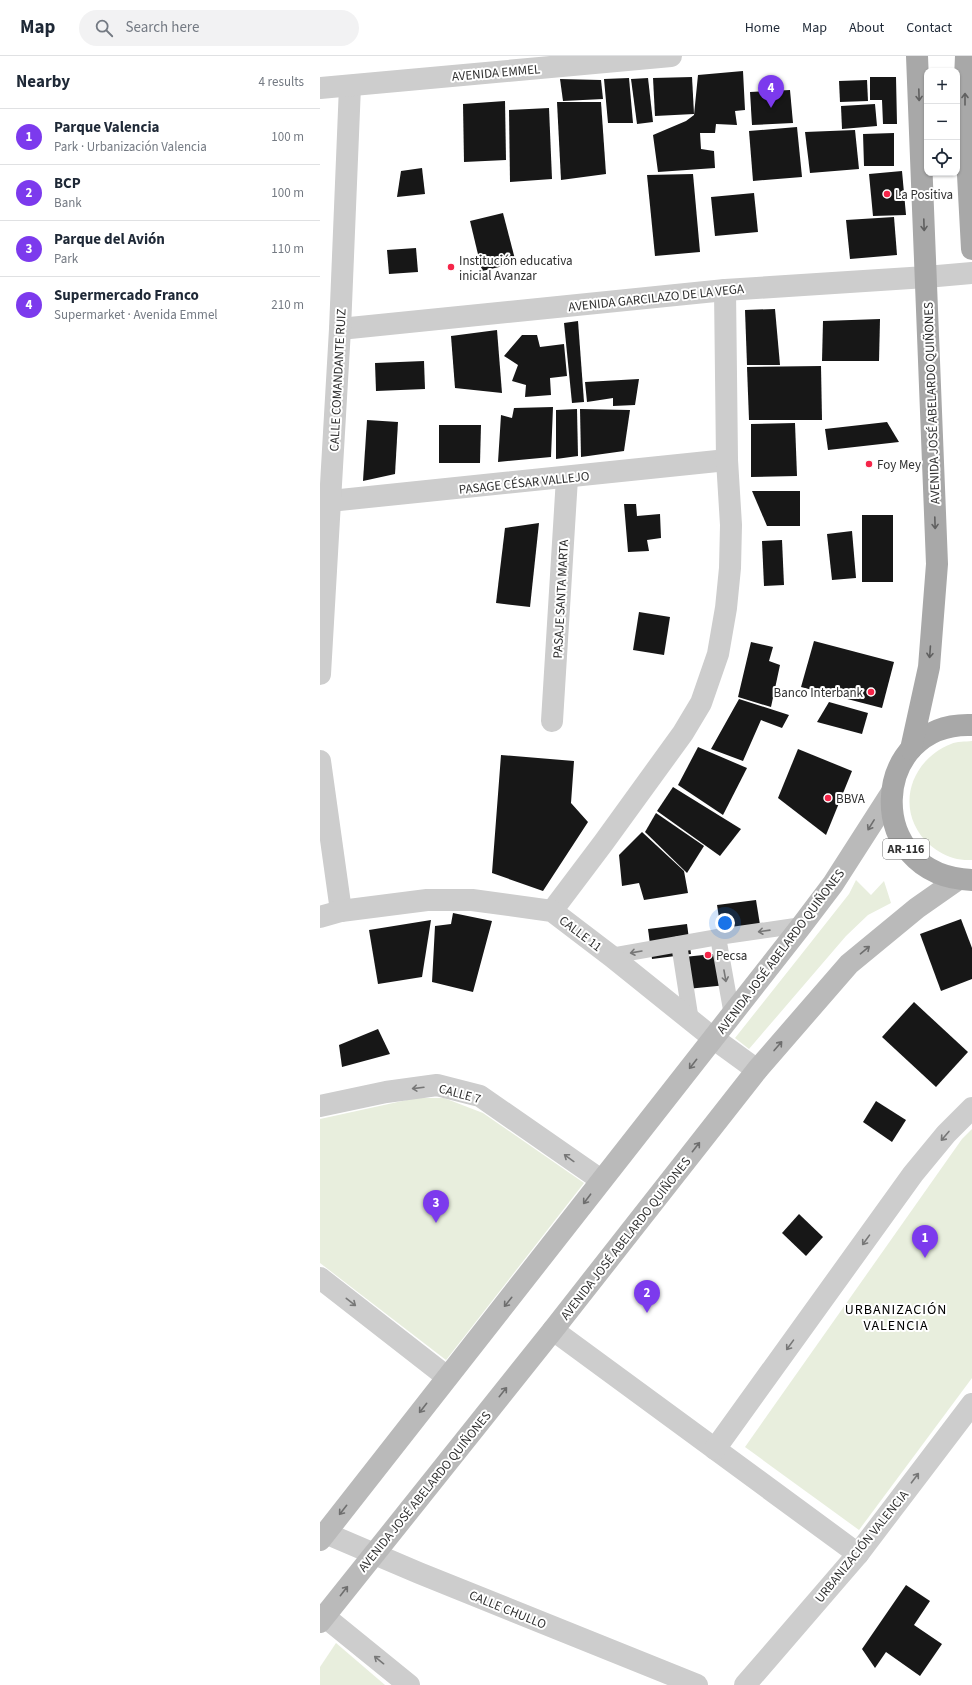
<!DOCTYPE html>
<meta charset="utf-8">
<style>
:root{--surface:#fff;--page:#f2f2f3;--text:#1f2937;--muted:#747a83;--line:#e0e1e3;--accent:#7c3aed}
body{margin:0;font-family:"Source Sans 3",sans-serif;background:var(--page);color:var(--text)}
.controls{position:absolute;right:12px;top:12px;display:grid;overflow:hidden;border-radius:8px;box-shadow:0 1px 3px #0004}
.controls button{width:36px;height:36px;display:grid;place-items:center;padding:0;border:0;border-bottom:1px solid var(--line);background:var(--surface);color:var(--text);font:20px sans-serif}
.you{position:absolute;left:405px;top:867px;width:14px;height:14px;margin:-10px;border:3px solid #fff;border-radius:50%;background:#1a73e8;box-shadow:0 0 0 6px #1a73e833}
.badge{display:grid;place-items:center;width:26px;height:26px;border-radius:50%;background:var(--accent);color:#fff;font-size:13px;font-weight:700}
.pin{position:absolute;translate:-50% -33px;filter:drop-shadow(0 1px 2px #0008)}
.pin::after{content:'';position:absolute;top:21px;width:14px;height:12px;background:inherit;clip-path:polygon(0 0,100% 0,50% 100%)}
.list{margin:0;padding:0;list-style:none}
h2{display:flex;justify-content:space-between;align-items:center;height:52px;margin:0;padding:0 16px;font-size:17px}
h2 small{font-size:13px;font-weight:400;color:var(--muted)}
.list li{display:grid;grid-template-columns:26px 1fr auto;gap:12px;align-items:center;box-sizing:border-box;height:56px;padding:0 16px;border-top:1px solid var(--line)}
.list b{display:block;font-size:15px;white-space:nowrap}
.list p{margin:0;font-size:13px;white-space:nowrap;color:var(--muted)}
.list em{font-size:13px;font-style:normal;color:var(--muted)}
.icon{flex:none;width:22px;height:22px;fill:none;stroke:currentColor;stroke-width:2;stroke-linecap:round;stroke-linejoin:round}
.map{position:relative;flex:none;width:652px;height:1629px;overflow:hidden}
header{display:flex;align-items:center;gap:24px;box-sizing:border-box;height:56px;padding:0 20px;background:var(--surface);border-bottom:1px solid var(--line)}
header strong{font-size:19px}
nav{display:flex;gap:22px;margin-inline-start:auto;font-size:14px}
.search{width:280px;height:36px;background:var(--page);display:flex;align-items:center;gap:10px;box-sizing:border-box;padding:0 14px;border-radius:22px;color:var(--muted);font-size:15px}
main{display:flex}
aside{flex:1;background:var(--surface)}
.map>svg:first-child{display:block}
.green{fill:#e8eedd}
.building{fill:#171717}
.lines{fill:none;stroke-linecap:round;stroke-linejoin:round}
.service{stroke:#cdcdcd;stroke-width:16}
.minor{stroke:#cdcdcd;stroke-width:22}
.tertiary{stroke:#cdcdcd;stroke-width:22}
.secondary{stroke:#bababa;stroke-width:22}
.primary{stroke:#a8a8a8;stroke-width:22}
.oneway{stroke:#606060}
.oneway2{stroke:#6e6e6e}
.oneway3{stroke:#777}
.poi-dot{fill:#f52549;stroke:#fff;stroke-width:1.5}
.labels{text-anchor:middle;stroke-width:4;stroke-linejoin:round;paint-order:stroke}
.shield{fill:#fff;stroke:#6e6e6e;stroke-width:1}
.shield-label{font-size:12px;font-weight:bold;fill:#303030}
.street-label{font-size:13px;fill:#303030;stroke:#fff}
.poi-label{font-size:13px;fill:#303030;stroke:#fff;text-anchor:start}
.neighbourhood-label{font-size:14px;letter-spacing:1px;fill:#000;stroke:#fff}
</style>
<header>
<strong>Map</strong>
<div class="search"><svg class="icon" aria-label="search" viewBox="0 0 24 24"><circle cx="10" cy="10" r="6"/><path d="M15 15l6 6"/></svg>Search here</div>
<nav><a>Home</a><a>Map</a><a>About</a><a>Contact</a></nav>
</header>
<main>
<aside>
<h2>Nearby<small>4 results</small></h2>
<ul class="list">
<li><span class="badge">1</span><div><b>Parque Valencia</b><p>Park · Urbanización Valencia</p></div><em>100 m</em></li>
<li><span class="badge">2</span><div><b>BCP</b><p>Bank</p></div><em>100 m</em></li>
<li><span class="badge">3</span><div><b>Parque del Avión</b><p>Park</p></div><em>110 m</em></li>
<li><span class="badge">4</span><div><b>Supermercado Franco</b><p>Supermarket · Avenida Emmel</p></div><em>210 m</em></li>
</ul>
</aside>
<div class="map">
<svg width="652" height="1629" viewBox="0 0 652 1629">
<rect width="100%" height="100%" fill="#fff"/>
<!-- green -->
<g class="green">
<path d="M652,685V804C647,804 642,804 637,803C627,801 617,795 610,789C574,757 588,705 631,688C637,685 645,686 652,685Z"/>
<path d="M536,824L551,839L564,825L571,847L548,859L526,880L429,993L415,982L488,890L529,838Z"/>
<path d="M96,1042H124L163,1057L264,1127L126,1304L0,1207V1063Z"/>
<path d="M652,1073V1322L539,1474L425,1391L642,1083Z"/>
<path d="M16,1587L65,1629H0V1611Z"/>
</g>
<!-- building -->
<g class="building">
<path d="M423,15L425,54L415,55L417,69L396,68L395,77H380L381,93L394,95L395,112L338,116L333,79L366,65L374,59L378,19Z"/>
<path d="M372,21L374,58L335,60L333,22Z"/>
<path d="M550,21H576L577,68H563L562,44H550Z"/>
<path d="M309,22L313,67H288L284,23Z"/>
<path d="M328,22L333,66L317,68L311,23Z"/>
<path d="M240,23L281,24L283,43L243,45Z"/>
<path d="M547,24L548,45L520,46L519,25Z"/>
<path d="M470,34L473,67L432,69L430,36Z"/>
<path d="M185,45L186,104L144,106L143,48Z"/>
<path d="M237,46H281L286,118L241,124Z"/>
<path d="M555,48L557,70L522,73L521,50Z"/>
<path d="M229,52L232,123L190,126L189,54Z"/>
<path d="M477,71L482,121L433,125L429,75Z"/>
<path d="M535,74L539,113L490,117L485,76Z"/>
<path d="M574,77V110H544L543,78Z"/>
<path d="M102,112L105,138L77,141L81,115Z"/>
<path d="M582,115L586,159L553,160L549,118Z"/>
<path d="M373,118L380,196L335,200L327,119Z"/>
<path d="M434,137L438,176L395,180L391,141Z"/>
<path d="M183,157L196,207L162,215L150,165Z"/>
<path d="M574,161L577,199L530,203L526,164Z"/>
<path d="M96,192L98,216L69,218L67,194Z"/>
<path d="M455,253L460,309H427L425,254Z"/>
<path d="M560,263L559,305H502L503,265Z"/>
<path d="M258,265L264,346L252,347L244,267Z"/>
<path d="M177,274L182,337L135,332L131,280Z"/>
<path d="M202,279H217L220,291L244,288L247,320L230,322L231,339L205,341L206,329L192,325L198,309L184,300Z"/>
<path d="M104,305L105,333L56,335L55,307Z"/>
<path d="M501,310L502,364H429L427,311Z"/>
<path d="M319,323L315,349L293,350V342L267,346L265,326Z"/>
<path d="M233,351L231,401L178,406L181,359L192,362L194,352Z"/>
<path d="M257,353L258,400L236,403V354Z"/>
<path d="M260,353L310,354L304,395L261,401Z"/>
<path d="M47,364L78,366L75,418L43,425Z"/>
<path d="M567,366L579,386L508,394L505,373Z"/>
<path d="M475,367L477,420L431,421V368Z"/>
<path d="M119,369H161L160,407H119Z"/>
<path d="M432,435H480V470H447Z"/>
<path d="M304,448H316L317,460L340,458L341,482L327,484L329,495L308,496Z"/>
<rect x="542" y="459" width="31" height="67"/>
<path d="M219,467L210,551L176,547L185,472Z"/>
<path d="M532,475L536,522L512,524L507,478Z"/>
<path d="M462,484L464,529L444,530L442,485Z"/>
<path d="M319,556L350,561L344,599L313,594Z"/>
<path d="M494,585L574,606L562,652L481,631Z"/>
<path d="M431,586L453,591L449,605L460,609L451,651L418,641Z"/>
<path d="M419,643L469,659L462,672L441,664L423,705L391,693Z"/>
<path d="M509,646L548,657L542,678L497,666Z"/>
<path d="M378,691L427,712L403,759L358,729Z"/>
<path d="M478,693L532,715L506,779L458,742Z"/>
<path d="M181,699L254,705L251,747L268,766L223,835L172,817Z"/>
<path d="M353,731L421,773L400,800L337,755Z"/>
<path d="M336,757L384,790L367,817L325,776Z"/>
<path d="M322,776L364,815L368,837L324,844L319,827L302,830L299,799Z"/>
<path d="M436,844L441,875L402,881L397,849Z"/>
<path d="M133,857L172,865L153,936L112,926L115,870L131,868Z"/>
<path d="M641,863L652,892V923L621,935L600,878Z"/>
<path d="M111,864L102,921L58,928L49,874Z"/>
<path d="M367,868L371,898L332,903L328,873Z"/>
<path d="M403,897L407,929L367,933L364,901Z"/>
<path d="M594,946L648,996L616,1031L562,981Z"/>
<path d="M58,973L70,998L22,1011L19,989Z"/>
<path d="M556,1045L586,1064L572,1086L543,1066Z"/>
<path d="M479,1158L503,1181L486,1200L462,1177Z"/>
<path d="M586,1529L610,1545L594,1569L622,1588L600,1620L566,1596L555,1612L542,1593Z"/>
</g>
<g class="lines">
<!-- service -->
<g class="service">
<path d="M398,881L412,959"/>
<path d="M359,888L371,965"/>
<path d="M291,900L398,881L482,869"/>
</g>
<!-- minor -->
<g class="minor">
<path d="M20,273L405,234L606,221L652,217"/>
<path d="M0,446L407,404"/>
<path d="M0,618L20,273L30,30"/>
<path d="M232,665L247,422"/>
<path d="M0,705L21,855"/>
<path d="M232,855L284,786L363,677L381,647L398,598L406,552L410,512L411,469L407,404L405,234"/>
<path d="M0,861L21,855L107,844H152L232,855L291,900L393,982L437,1014"/>
<path d="M0,1050L66,1036L117,1029L160,1040L281,1124"/>
<path d="M0,1222L127,1321"/>
<path d="M233,1274L538,1498"/>
<path d="M395,1393L593,1118L626,1078L652,1052"/>
<path d="M4,1560L89,1629"/>
<path d="M425,1629L538,1498L652,1348"/>
</g>
<!-- tertiary -->
<g class="tertiary">
<path d="M0,32L351,0"/>
<path d="M5,1477L99,1517L377,1629"/>
</g>
<!-- secondary -->
<g class="secondary">
<path d="M0,1484L482,869L513,828L572,736"/>
<path d="M0,1566L233,1274L437,1014L529,908L597,852L637,824"/>
</g>
<!-- primary -->
<g class="primary">
<path d="M646,0L644,45L652,193"/>
<path d="M652,669C549,665 541,820 652,824"/>
<path d="M591,693L609,611L617,508L597,0"/>
</g>
</g>
<!-- one-way arrows -->
<defs><path id="oneway-shaft" d="M-6 0H5M1.5-3L5.5 0L1.5 3" fill="none" stroke-width="1.6" stroke-linecap="round" stroke-linejoin="round"/></defs>
<g class="oneway">
<use href="#oneway-shaft" transform="translate(599 39) rotate(88)"/>
<use href="#oneway-shaft" transform="translate(645 43) rotate(-90)"/>
<use href="#oneway-shaft" transform="translate(604 169) rotate(88)"/>
<use href="#oneway-shaft" transform="translate(615 467) rotate(88)"/>
<use href="#oneway-shaft" transform="translate(610 596) rotate(94)"/>
</g>
<g class="oneway2">
<use href="#oneway-shaft" transform="translate(551 769) rotate(122)"/>
<use href="#oneway-shaft" transform="translate(545 894) rotate(-40)"/>
<use href="#oneway-shaft" transform="translate(458 990) rotate(-49)"/>
<use href="#oneway-shaft" transform="translate(373 1008) rotate(128)"/>
<use href="#oneway-shaft" transform="translate(376 1091) rotate(-52)"/>
<use href="#oneway-shaft" transform="translate(267 1143) rotate(127)"/>
<use href="#oneway-shaft" transform="translate(188 1246) rotate(129)"/>
<use href="#oneway-shaft" transform="translate(183 1336) rotate(-51)"/>
<use href="#oneway-shaft" transform="translate(103 1352) rotate(128)"/>
<use href="#oneway-shaft" transform="translate(23 1454) rotate(128)"/>
<use href="#oneway-shaft" transform="translate(24 1535) rotate(-52)"/>
</g>
<g class="oneway3">
<use href="#oneway-shaft" transform="translate(444 875) rotate(172)"/>
<use href="#oneway-shaft" transform="translate(316 896) rotate(170)"/>
<use href="#oneway-shaft" transform="translate(405 920) rotate(80)"/>
<use href="#oneway-shaft" transform="translate(98 1032) rotate(173)"/>
<use href="#oneway-shaft" transform="translate(625 1080) rotate(131)"/>
<use href="#oneway-shaft" transform="translate(249 1102) rotate(-144)"/>
<use href="#oneway-shaft" transform="translate(546 1184) rotate(126)"/>
<use href="#oneway-shaft" transform="translate(31 1246) rotate(38)"/>
<use href="#oneway-shaft" transform="translate(470 1289) rotate(126)"/>
<use href="#oneway-shaft" transform="translate(595 1422) rotate(-53)"/>
<use href="#oneway-shaft" transform="translate(59 1604) rotate(-141)"/>
</g>
<!-- markers -->
<g class="poi-dot">
<circle cx="567" cy="138" r="4"/>
<circle cx="131" cy="211" r="4"/>
<circle cx="549" cy="408" r="4"/>
<circle cx="551" cy="636" r="4"/>
<circle cx="508" cy="742" r="4"/>
<circle cx="388" cy="899" r="4"/>
</g>
<g class="labels">
<!-- shield labels -->
<rect class="shield" x="563" y="783" width="46" height="20" rx="3"/>
<g class="shield-label">
<text x="586" y="797">AR-116</text>
</g>
<!-- street labels -->
<g class="street-label">
<text transform="translate(176 16) rotate(-5)" y="5">AVENIDA EMMEL</text>
<text transform="translate(336 241) rotate(-6)" y="5">AVENIDA GARCILAZO DE LA VEGA</text>
<text transform="translate(17 324) rotate(-87)" y="5">CALLE COMANDANTE RUIZ</text>
<text transform="translate(611 347) rotate(-92)" y="5">AVENIDA JOSÉ ABELARDO QUIÑONES</text>
<text transform="translate(204 426) rotate(-6)" y="5">PASAGE CÉSAR VALLEJO</text>
<text transform="translate(240 543) rotate(-87)" y="5">PASAJE SANTA MARTA</text>
<text transform="translate(261 877) rotate(37)" y="5">CALLE 11</text>
<text transform="translate(460 895) rotate(-53)" y="5">AVENIDA JOSÉ ABELARDO QUIÑONES</text>
<text transform="translate(140 1037) rotate(15)" y="5">CALLE 7</text>
<text transform="translate(305 1182) rotate(-52)" y="5">AVENIDA JOSÉ ABELARDO QUIÑONES</text>
<text transform="translate(104 1435) rotate(-51)" y="5">AVENIDA JOSÉ ABELARDO QUIÑONES</text>
<text transform="translate(541 1490) rotate(-51)" y="5">URBANIZACIÓN VALENCIA</text>
<text transform="translate(188 1553) rotate(22)" y="5">CALLE CHULLO</text>
</g>
<!-- poi labels -->
<g class="poi-label">
<text x="575" y="143">La Positiva</text>
<text x="139" y="209">Institución educativa<tspan x="139" dy="15">inicial Avanzar</tspan></text>
<text x="557" y="413">Foy Mey</text>
<text x="543" y="641" text-anchor="end">Banco Interbank</text>
<text x="516" y="747">BBVA</text>
<text x="396" y="904">Pecsa</text>
</g>
<!-- neighbourhood labels -->
<g class="neighbourhood-label">
<text x="576" y="1258">URBANIZACIÓN<tspan x="576" dy="16">VALENCIA</tspan></text>
</g>
</g>
</svg>
<div class="controls">
<button>+</button>
<button>−</button>
<button><svg class="icon" aria-label="locate" viewBox="0 0 24 24"><circle cx="12" cy="12" r="6"/><path d="M12 2v4M12 18v4M2 12h4M18 12h4"/></svg></button>
</div>
<div class="you"></div>
<div class="pin badge" style="left:605px;top:1202px">1</div>
<div class="pin badge" style="left:327px;top:1257px">2</div>
<div class="pin badge" style="left:116px;top:1167px">3</div>
<div class="pin badge" style="left:451px;top:52px">4</div>
</div>
</main>
